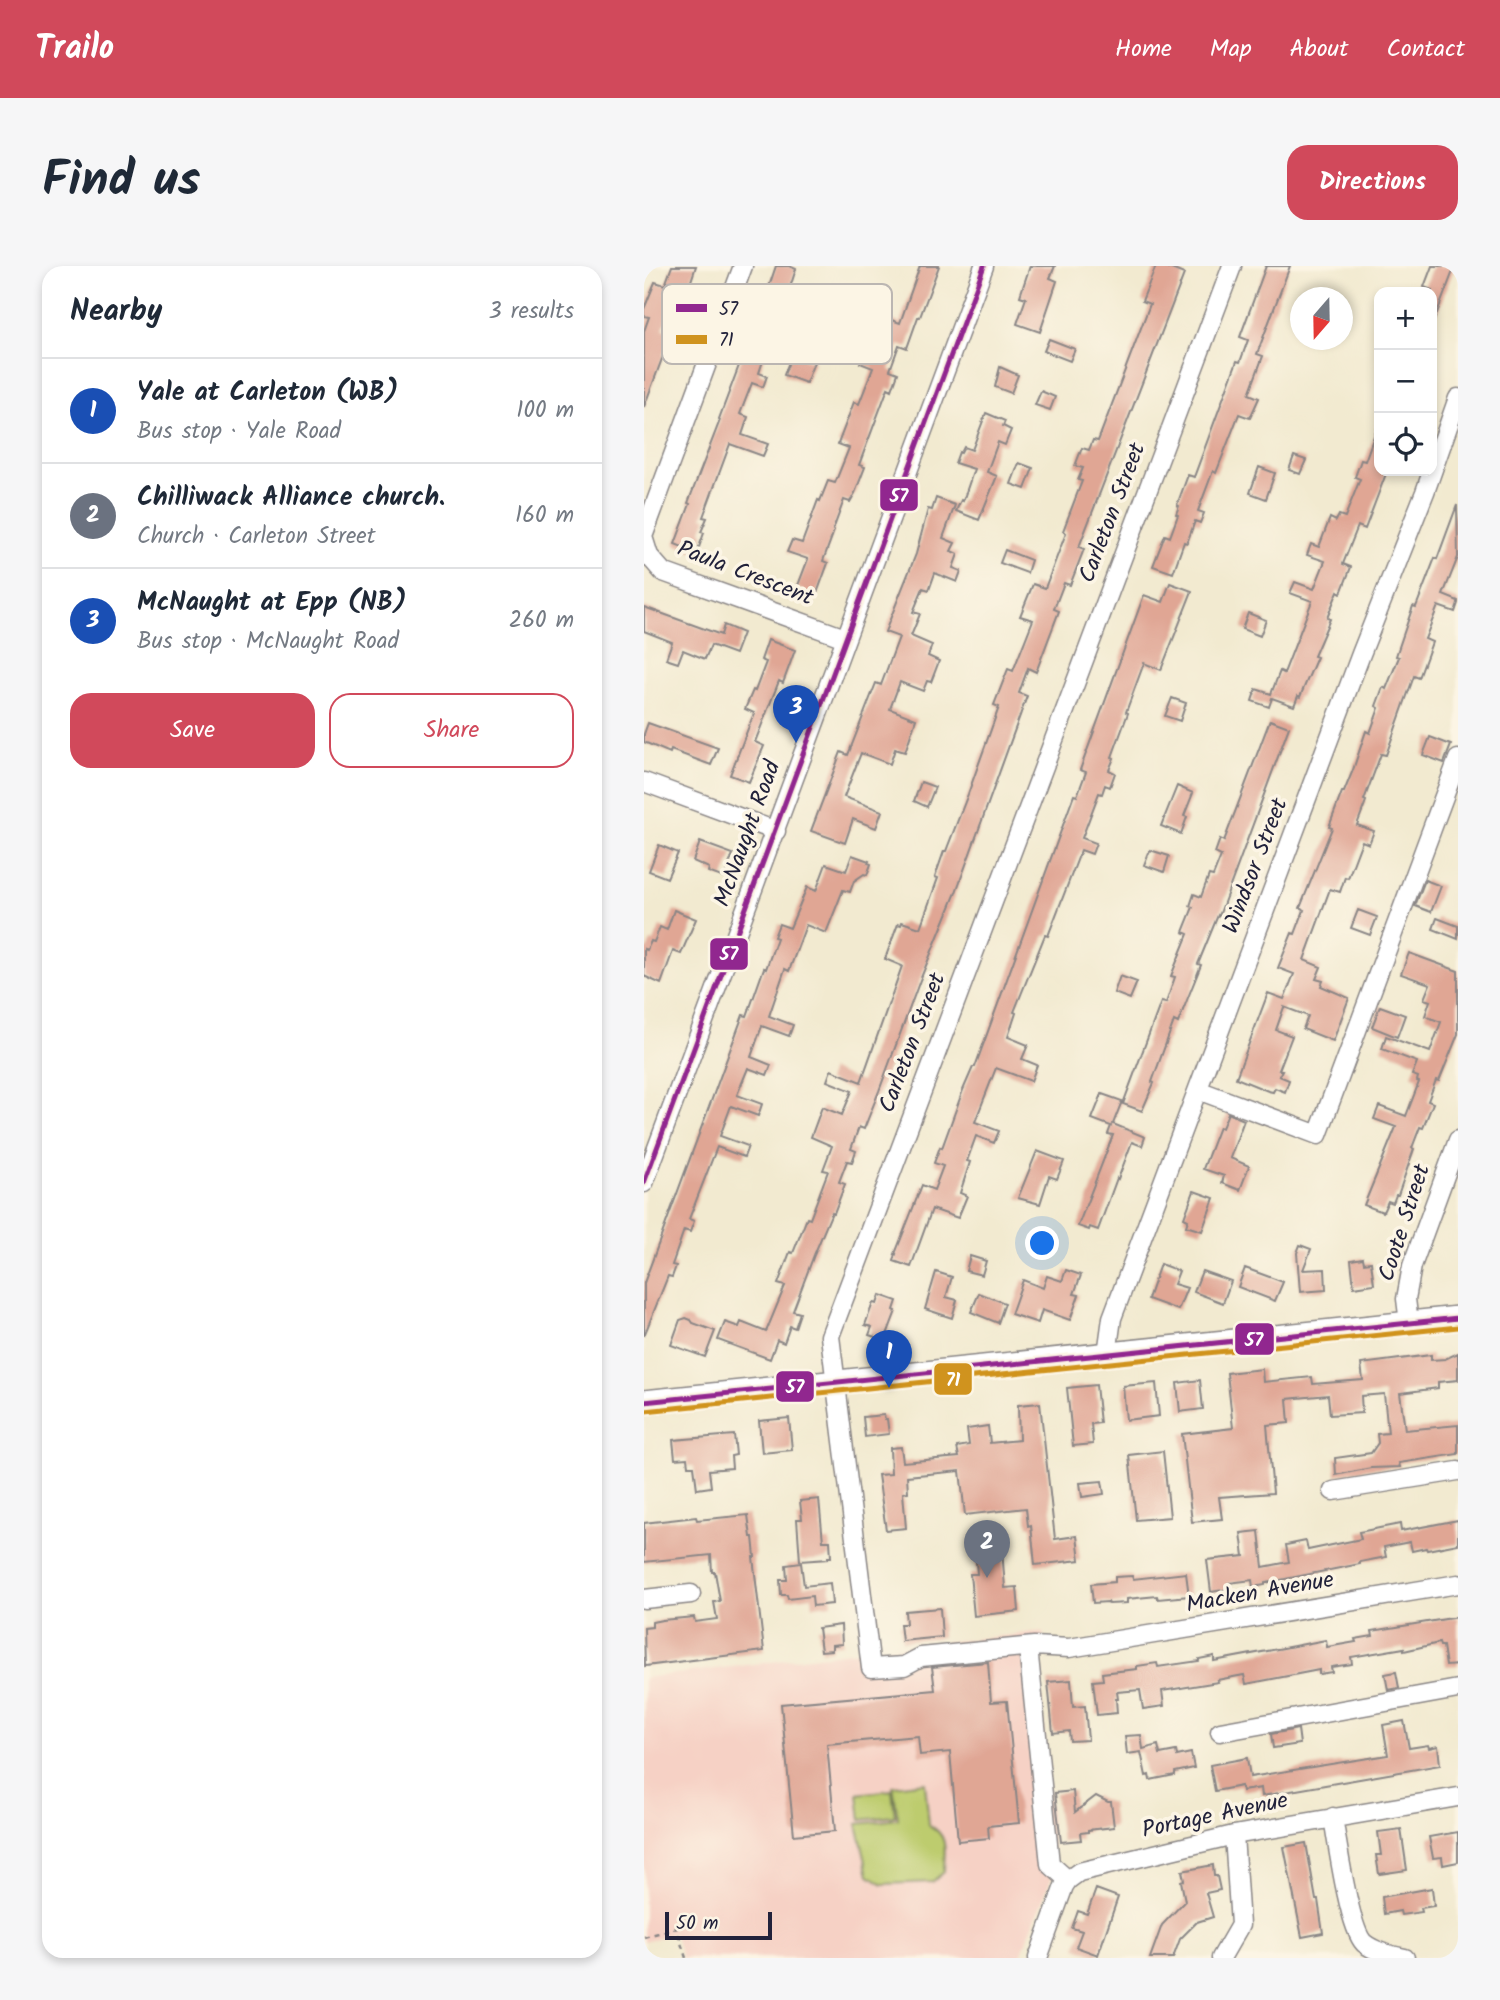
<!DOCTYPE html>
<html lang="en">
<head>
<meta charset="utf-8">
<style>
	body { margin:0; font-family:Kalam,sans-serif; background:#f6f6f7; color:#1f2937 }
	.controls { position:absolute; right:21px; top:21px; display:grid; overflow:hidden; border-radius:14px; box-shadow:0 4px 10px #0003 }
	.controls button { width:63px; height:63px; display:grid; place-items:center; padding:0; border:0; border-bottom:2px solid #e0e1e3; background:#fff; color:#1f2937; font:35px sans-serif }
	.compass { position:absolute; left:646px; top:21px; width:63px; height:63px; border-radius:50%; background:#fff; box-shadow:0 4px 10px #0003; rotate:200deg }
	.scale { position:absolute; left:21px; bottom:18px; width:107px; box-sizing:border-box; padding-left:7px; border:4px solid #22223b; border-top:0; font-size:19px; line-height:24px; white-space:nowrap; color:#22223b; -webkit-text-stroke:5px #fcf5e5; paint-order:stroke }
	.you { position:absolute; left:399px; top:978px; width:24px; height:24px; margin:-18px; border:5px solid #fff; border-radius:50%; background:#1a73e8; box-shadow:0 0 0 10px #1a73e833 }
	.badge { display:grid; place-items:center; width:46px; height:46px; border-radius:50%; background:#d1495b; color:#fff; font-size:23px; font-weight:700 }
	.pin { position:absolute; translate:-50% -58px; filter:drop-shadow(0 2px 4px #0008) }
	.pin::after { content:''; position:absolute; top:37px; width:24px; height:21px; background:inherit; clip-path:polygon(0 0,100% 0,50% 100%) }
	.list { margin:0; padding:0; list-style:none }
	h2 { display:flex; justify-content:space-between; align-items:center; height:91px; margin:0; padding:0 28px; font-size:30px }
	h2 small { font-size:23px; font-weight:400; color:#747a83 }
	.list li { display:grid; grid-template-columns:46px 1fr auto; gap:21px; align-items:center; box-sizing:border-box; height:105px; padding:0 28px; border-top:2px solid #e0e1e3 }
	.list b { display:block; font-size:26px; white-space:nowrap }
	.list p { margin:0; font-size:23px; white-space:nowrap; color:#747a83 }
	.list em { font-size:23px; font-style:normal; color:#747a83 }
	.actions { display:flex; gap:14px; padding:21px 28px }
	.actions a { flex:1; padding:16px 0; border:2px solid #d1495b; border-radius:21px; text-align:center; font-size:24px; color:#d1495b }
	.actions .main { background:#d1495b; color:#fff }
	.icon { flex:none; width:38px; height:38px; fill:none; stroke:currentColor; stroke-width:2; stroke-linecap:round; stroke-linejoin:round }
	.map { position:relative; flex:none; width:814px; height:1692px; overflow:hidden; border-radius:21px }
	header { display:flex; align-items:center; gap:42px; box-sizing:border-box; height:98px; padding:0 35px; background:#d1495b; color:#fff }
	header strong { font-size:33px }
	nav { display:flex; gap:38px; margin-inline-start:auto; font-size:24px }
	.intro { display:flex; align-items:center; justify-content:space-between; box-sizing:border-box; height:168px; padding:0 42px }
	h1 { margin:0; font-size:49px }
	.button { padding:18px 32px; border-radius:21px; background:#d1495b; color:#fff; font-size:24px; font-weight:700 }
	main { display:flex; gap:42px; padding:0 42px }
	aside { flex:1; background:#fff; border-radius:21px; box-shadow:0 4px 10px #0003 }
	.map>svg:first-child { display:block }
	.built { fill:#f6d1c5 }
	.green { fill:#bdcc6e; stroke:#707754; stroke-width:2 }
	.building { fill:#e0a694 }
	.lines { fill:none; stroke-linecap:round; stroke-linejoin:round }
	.minor-casing { stroke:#8a8686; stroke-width:21 }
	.major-casing { stroke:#8a8686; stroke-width:26 }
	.path { stroke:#8a8686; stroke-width:2.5; stroke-dasharray:5 5; stroke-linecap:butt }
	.minor { stroke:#fff; stroke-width:18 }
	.major { stroke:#fff; stroke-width:23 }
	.bus-1-casing { stroke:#fcf5e5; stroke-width:10 }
	.bus-2-casing { stroke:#fcf5e5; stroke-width:10 }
	.bus-1 { stroke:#91278f; stroke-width:5 }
	.bus-2 { stroke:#d0931e; stroke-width:5 }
	.labels { text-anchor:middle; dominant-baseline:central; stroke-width:7; stroke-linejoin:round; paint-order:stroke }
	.street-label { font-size:23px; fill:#22223b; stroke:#fcf5e5 }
	.key { fill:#fcf5e5; stroke:#bbb6b2; stroke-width:2 }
	.key-label { font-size:19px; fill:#22223b }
	.line-badge { stroke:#fcf5e5; stroke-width:2.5 }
	.badge-label { font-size:19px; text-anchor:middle; font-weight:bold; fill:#fff }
</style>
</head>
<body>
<header>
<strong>Trailo</strong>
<nav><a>Home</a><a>Map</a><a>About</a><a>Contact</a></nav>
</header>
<div class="intro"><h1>Find us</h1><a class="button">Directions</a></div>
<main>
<aside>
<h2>Nearby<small>3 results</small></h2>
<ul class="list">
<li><span class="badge" style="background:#1a4fb4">1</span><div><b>Yale at Carleton (WB)</b><p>Bus stop · Yale Road</p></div><em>100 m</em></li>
<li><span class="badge" style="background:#6b7280">2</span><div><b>Chilliwack Alliance church.</b><p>Church · Carleton Street</p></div><em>160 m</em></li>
<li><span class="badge" style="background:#1a4fb4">3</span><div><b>McNaught at Epp (NB)</b><p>Bus stop · McNaught Road</p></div><em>260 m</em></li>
</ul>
<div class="actions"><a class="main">Save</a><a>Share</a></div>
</aside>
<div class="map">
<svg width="814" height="1692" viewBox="0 0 814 1692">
	<rect width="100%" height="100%" fill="#fcf5e5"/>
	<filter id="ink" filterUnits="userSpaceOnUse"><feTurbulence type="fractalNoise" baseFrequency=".0143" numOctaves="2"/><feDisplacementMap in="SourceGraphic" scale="14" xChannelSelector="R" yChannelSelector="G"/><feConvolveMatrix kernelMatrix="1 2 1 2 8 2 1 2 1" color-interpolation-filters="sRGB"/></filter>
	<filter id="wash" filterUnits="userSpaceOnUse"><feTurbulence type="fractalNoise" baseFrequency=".00686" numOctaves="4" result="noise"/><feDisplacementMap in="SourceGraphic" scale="28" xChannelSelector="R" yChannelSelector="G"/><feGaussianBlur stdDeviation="1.57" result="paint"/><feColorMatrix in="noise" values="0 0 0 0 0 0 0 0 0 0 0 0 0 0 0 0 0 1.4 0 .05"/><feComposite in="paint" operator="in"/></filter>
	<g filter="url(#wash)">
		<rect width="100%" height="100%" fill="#f2ead0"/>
		<path class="built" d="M389 1366 400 1367 394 1385 410 1605 376 1692H38L30 1667 0 1676V1412L229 1383 370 1369Z"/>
		<path class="green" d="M281 1516 285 1559C306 1570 300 1586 300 1606L288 1616 239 1618 225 1609 213 1558 254 1553 249 1520Z
			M248 1524 251 1550 217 1554 214 1528Z"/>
		<g id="blocks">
			<path class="building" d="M28 0H52L40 36 30 33 19 63 28 66 0 141V65L5 51 0 50V43L11 16 21 19Z
				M132 0H145L152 3 137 49 143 51 134 77 126 74 115 107 123 110 119 121 108 117 96 148 104 151 98 169 124 178 119 190 86 178 59 251 63 252 57 266 60 267 53 287 31 278 46 238 44 237 76 154 75 153 102 81 104 82Z
				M276 0H295L276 51H274L263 82 255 79 246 104 254 107 248 124 244 122 215 199 221 201 211 227 206 236 200 234 189 264 190 265 179 295 184 297 172 330 153 322 164 293 143 286 148 274 158 277 174 234 176 235 184 215 191 217 205 182 194 178 210 136 215 138 229 102 216 97 233 49 256 57Z
				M386 0H411L406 12 413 15 396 66 373 58 382 32 376 30Z
				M512 0H520L540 8 435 281 440 283 426 319 420 317 410 343 415 345 392 406 384 402 375 427 383 430 311 629 276 714 235 825 220 863 215 861 207 883 212 885 208 896 203 895 195 916 201 918 190 947 188 946 170 989 149 1045 156 1047 151 1062 146 1060 140 1077 133 1074 126 1093 74 1074 81 1056 95 1061 97 1056 122 1066 141 1020 134 1018 146 986 149 987 163 952 166 953 184 905 179 904 188 880 167 871 178 841 198 849 208 825 183 815 187 804 217 816 258 700 241 693 254 658 257 659 258 656 276 662 294 612 291 611 300 585H302L324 528 355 441 350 439 364 403 369 405 389 354 376 350 389 318 401 322 422 267 419 265 438 215 434 214 439 202 431 200 438 182 445 184 449 174 454 175 506 38 498 35Z
				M622 0H646L613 88 619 90 605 128 615 132 606 152 595 148 572 207 569 205 554 245 560 247 556 257 551 255 543 277 540 276 529 307 509 300 521 269 526 271 534 249 532 248 535 240 533 239 544 209 550 211 593 95 596 96 604 74 596 71Z
				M788 0H811L788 60V24L780 21Z
				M405 73 431 83 426 95 400 85Z
				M148 88 170 96 162 117 140 109Z
				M356 101 374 109 367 127 351 121Z
				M397 125 411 131 406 144 391 139Z
				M342 147 361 155 359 160 367 164 361 179 354 176 343 206 353 210 335 254 312 245 317 234 319 235 330 203 311 197 315 186 317 187 320 181 328 184Z
				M734 159 735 205H743L721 263 714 260 699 298 707 301 697 327 694 325 683 352 686 353 670 390 673 391 656 431 654 430 650 440 628 432 625 441 608 435 612 423 627 428 636 405 640 407 668 335 646 327 651 316 670 323 681 295 663 289 667 278 675 281 686 252 692 255 695 249 701 251 716 213 711 211 717 194 721 195Z
				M650 190 662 194 656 208 645 204Z
				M375 197 389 202 381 223 367 218Z
				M615 201 631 207 622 233 606 227Z
				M292 232 311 239 299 272 311 277 307 285 314 288 309 302 317 305 313 316 291 307 285 324 279 322 269 346 276 348 267 370 288 379 284 390 295 395 287 416 283 415 279 425 256 416 246 443 272 453 261 486 251 483 246 498 217 487 200 531 238 545 232 562 209 553 201 577 167 565 197 486 204 489 232 417 237 419 255 371 241 366 272 288 284 243 288 244Z
				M813 239 814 291 799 329 814 335V337L811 346 794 340 781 373 788 376 775 412 770 410 742 489 737 488 720 534 722 535 713 559 730 565 725 578 718 575 704 612 701 611 696 626 686 623 660 694 677 701 672 713 679 715 677 720 705 732 689 775 659 763 664 750 640 741 632 764 648 770 635 804H638L635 810 645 814 641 826 631 822 629 826 624 825 592 812 624 727 640 733 650 708 634 702 648 667 651 668 660 644 656 642 688 562 685 561 698 526H700L709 504 722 465 726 467 735 442 732 440 739 421 742 423 755 391 752 390 769 340 772 341 791 292 793 293Z
				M361 284 387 294 383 307 356 297Z
				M526 317 548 325 517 404 500 397 482 446 484 447 468 491 470 492 465 504 471 507 466 521 461 519 458 528 455 527 438 572 452 577 448 588 437 584 404 670 401 669 370 746 372 747 364 771 384 779 378 793 393 799 387 815 352 802 331 856 355 865 350 877 332 870 323 895 326 896 316 927 323 930 314 952 288 943 267 1001 250 995 252 988H251L278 919 290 924 299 900 290 897 296 881 298 882 319 824 329 801H331L430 529 433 530 442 506 436 504 500 329 519 336Z
				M0 341 77 369 80 359 99 367 91 388 67 379 61 393 39 384 34 397 22 393 28 376 0 365Z
				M604 347 622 354 616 370 598 363Z
				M124 374 151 384 139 417 135 415 111 476 120 480 105 516 86 509 110 447 101 443 109 424 111 425 122 396 117 394Z
				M528 432 542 437 536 455 521 450Z
				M626 454 645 461 575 650 574 649 554 698 557 699 545 729 534 757 530 755 508 816 510 817 498 845 479 838 517 736 522 737 531 711 527 710 544 668 539 666 549 641 546 640 550 628 557 631 565 609 569 610 577 590 571 587 576 573 580 575Z
				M4 457 74 482 67 499 27 484 26 487 0 476V468Z
				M786 471 807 479 800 497 779 489Z
				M277 516 291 521 283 541 270 535Z
				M533 520 549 527 540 550 543 551 537 568 517 560Z
				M56 576 89 588 80 612 64 606 65 602 49 595Z
				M15 579 34 587 23 612 5 605Z
				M506 584 525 590 520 606 500 599Z
				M208 589 225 595 224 597 227 598 223 609 220 608 210 615 206 626 199 624 182 667 162 659 145 705 141 703 125 750 149 759 145 770 118 760 107 791 127 799 123 809 104 802 93 829 118 838 114 850 87 840 76 870 104 880 100 891 73 881 45 953 50 955 46 966 40 964 28 999 32 1000 28 1011 24 1010 0 1070V1017L99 749 103 750 120 702 122 703 133 672 130 671 135 658 146 662 163 621 172 625 182 598 202 605Z
				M781 614 797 620 787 646 771 640Z
				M30 644 52 653 37 688 29 685 17 718 0 710V683L3 684 7 675 10 676 16 661 23 664Z
				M714 644 733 651 726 669 707 662Z
				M793 652 814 660V673L789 663Z
				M765 687 814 705V768L795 815 792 814 784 835 789 837 779 862 776 861 768 882 770 883 754 929H752L749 937 744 935 739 946 720 939 752 861 730 853 735 840 762 850 775 816 773 815 774 811 768 809 773 796 738 783 742 770 786 786 797 756 781 750 786 735 780 733 786 718 757 708Z
				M476 710 493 716 486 733 470 727Z
				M736 740 761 749 753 771 728 761Z
				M458 828 478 835 469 858 501 871 498 880 488 876 474 913 473 912 454 964 446 961 445 964 434 960 469 869 464 868 467 860 448 853Z
				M584 847 600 854 586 892 605 900 596 924 578 917 580 910 559 903 575 861 578 862Z
				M393 885 420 895 413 913 405 910 396 938 374 932Z
				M550 925 570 932 558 965 542 960 544 954 540 952Z
				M656 979 667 983 659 1004 681 1003 682 1024 656 1026 653 987Z
				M326 990 342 995 338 1009 322 1005Z
				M719 992 720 997 727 996 730 1018 710 1021 707 994Z
				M516 998 535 1005 530 1018 543 1022 534 1044 504 1033Z
				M601 1002 639 1016 631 1035 594 1021Z
				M422 1004 437 1009 430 1028 435 1029 426 1054 398 1044 394 1057 367 1048 379 1014 399 1022 403 1010 418 1015Z
				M558 1005 587 1015 579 1037 550 1026Z
				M292 1006 308 1011 302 1031 313 1034 308 1052 281 1043Z
				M335 1027 361 1037 354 1057 327 1046Z
				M236 1029 253 1035 250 1044 252 1045 241 1074 225 1069 228 1061 221 1059 229 1037 233 1038Z
				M42 1052 47 1054 49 1057 71 1065 61 1091 27 1079 36 1054Z
				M814 1087V1114L794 1116V1122L756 1127 761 1164 814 1159V1188L755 1197 756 1201 727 1202 692 1209 691 1192 727 1187 734 1177 733 1168 744 1167 740 1128 717 1130 718 1147 686 1149 684 1129 643 1133 645 1157 623 1159 629 1227 575 1231 578 1253 548 1256 538 1168 589 1162 583 1107 618 1103 619 1116 668 1111 669 1118 719 1114 717 1098 787 1089V1094L801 1093Z
				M556 1114 559 1143 536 1146 533 1117Z
				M512 1117 515 1150 482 1154 479 1120Z
				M452 1119 456 1157 447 1158 449 1178 429 1180 423 1122Z
				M396 1137 411 1273 433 1270 436 1294 391 1299 387 1259 384 1260 382 1242 321 1249 316 1205 263 1210 264 1226 259 1227 262 1262 242 1264 234 1209 247 1208 246 1182 257 1181 259 1196 315 1191 313 1181 325 1179 323 1163 344 1160 346 1177 375 1174 374 1139Z
				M240 1149 241 1153H243L245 1168 221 1171 219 1151Z
				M145 1152 148 1184 118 1187 115 1155Z
				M90 1169 92 1189 87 1190 88 1202 65 1204 67 1221 53 1223 50 1200H44L43 1192 31 1193 29 1174Z
				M519 1185 526 1251 492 1254 485 1189Z
				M458 1215 460 1228 438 1231 436 1217Z
				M175 1233 179 1275H186L187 1291H184V1293L156 1295 153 1253H158L156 1235Z
				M104 1249 107 1271H109L111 1291H109L120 1385 1 1400 0 1362 8 1361V1356L18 1354 50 1351 51 1356 73 1353 70 1336 76 1335 71 1306H68L67 1289 0 1296V1257L52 1251 53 1254Z
				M814 1254V1278L783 1284 782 1282 768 1285 766 1276 740 1281 742 1291 716 1296V1298L621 1317V1319L609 1321 608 1314 584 1317 585 1323 567 1326 563 1294 600 1290 597 1267 615 1265 619 1301 645 1296 642 1279 662 1275 664 1284 717 1273 715 1266 756 1258 757 1265Z
				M357 1270 361 1322 373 1321 375 1345 330 1350 326 1308H333L330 1272Z
				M157 1297 160 1320 186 1317 188 1338 169 1340 168 1330 144 1333 143 1329H137L136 1314H143L142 1299Z
				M542 1307 545 1330 514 1333 513 1330 483 1333V1337L465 1338 464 1336 449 1337 447 1318 471 1316V1311L488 1310 489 1313Z
				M296 1342 298 1371 258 1375 256 1358H262L261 1345Z
				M814 1351V1399L802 1400 799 1380H796L795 1377 760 1385V1382L707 1391 708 1398 687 1401 688 1406 675 1408V1404L602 1418 600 1409 573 1414 574 1416 518 1425 520 1440 499 1443 496 1424 473 1426 474 1433H472L473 1447 453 1449 449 1415 459 1414 458 1407 493 1403V1400L513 1397 514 1401 555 1395V1393L570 1390V1395L682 1374 683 1381 712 1376 711 1373 729 1370 728 1365Z
				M197 1359 198 1378 188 1379V1384L177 1385 174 1362Z
				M344 1396 347 1436 363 1435 375 1557 344 1560 345 1572 314 1575 306 1486 276 1489 274 1470 183 1478 191 1565 150 1569 137 1438 291 1424 288 1401Z
				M752 1406 755 1422 744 1424 741 1408Z
				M427 1414 429 1441 441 1440 444 1474 426 1475 425 1465 409 1467 404 1416Z
				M760 1455 765 1482 784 1479 785 1482 794 1480 796 1499 618 1530 617 1522 598 1525 597 1520 571 1525 566 1499 603 1492 606 1511 744 1489 739 1459Z
				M654 1463 656 1478 629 1482 627 1468Z
				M497 1469 499 1483 514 1479 516 1488 532 1485 533 1490 547 1487 550 1502 531 1506V1509L506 1514 505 1509 502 1510 497 1486 483 1488 481 1470Z
				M429 1525 431 1546 452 1530 464 1536H467L470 1561 444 1564V1566L436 1567 437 1574 417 1576 411 1527Z
				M757 1563 763 1604 735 1608 732 1589H737L734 1566Z
				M814 1566V1596L799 1599 798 1591 789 1592 785 1571Z
				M662 1577 672 1634H674L679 1667 658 1671 640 1581Z
				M569 1599 570 1610H573L576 1624 562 1627 569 1651 553 1656 536 1673 529 1692H506L518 1659 541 1635 537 1615 540 1614 538 1605Z
				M788 1622 790 1640 777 1642 778 1646 757 1649 756 1645 740 1648 738 1631Z
				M452 1623 474 1631 454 1689 432 1681 438 1665 428 1662 434 1645 443 1648Z"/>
		</g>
	</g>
	<g filter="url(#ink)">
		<use href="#blocks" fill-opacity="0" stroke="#8a8686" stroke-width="2"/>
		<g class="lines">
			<g class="minor-casing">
				<path id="minor" d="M588 0 186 1070 227 1402 260 1400 277 1391 390 1380 425 1382 814 1318
					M0 268 99 0
					M0 274 5 290 19 306 201 372
					M0 516 132 565
					M554 824 674 869 814 493
					M0 917C114 612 226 305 340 0
					M765 1057 762 1033 768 1000 814 874
					M463 1088 468 1052 717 388 781 226 814 132
					M689 1225 814 1205
					M0 1333 47 1328
					M384 1381 406 1598 424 1614
					M576 1466 814 1423
					M689 1551C693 1575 705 1662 720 1677 731 1686 747 1689 761 1692
					M394 1692 420 1620 424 1614 435 1606 590 1569 814 1531
					M577 1692 596 1659 590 1569"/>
			</g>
			<g class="major-casing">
				<path id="major" d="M0 1136 814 1052"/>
			</g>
			<path class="path" d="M0 1671 32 1662 42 1692"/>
			<use href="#minor" class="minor"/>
			<use href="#major" class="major"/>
			<g class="bus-1-casing">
				<path id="bus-1" d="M0 917 340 0
					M0 1136 814 1052"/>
			</g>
			<g class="bus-2-casing">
				<path id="bus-2" d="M1 1145 814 1061"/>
			</g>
			<use href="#bus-1" class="bus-1"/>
			<use href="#bus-2" class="bus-2"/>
		</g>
	</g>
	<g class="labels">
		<g class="street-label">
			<text transform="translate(469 247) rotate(-69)">Carleton Street</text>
			<text transform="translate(101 308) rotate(21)">Paula Crescent</text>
			<text transform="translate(104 568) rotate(-70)">McNaught Road</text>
			<text transform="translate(612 600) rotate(-69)">Windsor Street</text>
			<text transform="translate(269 777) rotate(-69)">Carleton Street</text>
			<text transform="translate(761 957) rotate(-72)">Coote Street</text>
			<text transform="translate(616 1327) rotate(-10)">Macken Avenue</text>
			<text transform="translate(571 1550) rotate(-12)">Portage Avenue</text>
		</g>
	</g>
	<rect x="18" y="18" width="230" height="80" rx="10" class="key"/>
	<rect x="32" y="38" width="31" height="8" fill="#91278f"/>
	<rect x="32" y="69" width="31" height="9" fill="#d0931e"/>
	<g class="key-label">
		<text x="75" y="49">57</text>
		<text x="75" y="80">71</text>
	</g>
	<g class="line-badge">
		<rect x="235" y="212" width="40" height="34" rx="7" fill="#91278f"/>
		<rect x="65" y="671" width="40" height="34" rx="7" fill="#91278f"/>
		<rect x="590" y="1056" width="41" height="34" rx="7" fill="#91278f"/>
		<rect x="289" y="1096" width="40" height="34" rx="7" fill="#d0931e"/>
		<rect x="131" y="1104" width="40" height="33" rx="7" fill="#91278f"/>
	</g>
	<g class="badge-label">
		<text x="255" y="236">57</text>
		<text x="85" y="694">57</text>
		<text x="610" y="1080">57</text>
		<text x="309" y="1120">71</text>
		<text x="151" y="1127">57</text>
	</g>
</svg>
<div class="controls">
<button>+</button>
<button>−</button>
<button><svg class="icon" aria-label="locate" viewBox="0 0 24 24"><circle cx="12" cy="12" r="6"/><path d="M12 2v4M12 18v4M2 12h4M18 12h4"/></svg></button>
</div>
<svg class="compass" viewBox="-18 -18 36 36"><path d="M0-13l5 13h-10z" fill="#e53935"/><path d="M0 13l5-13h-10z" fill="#747a83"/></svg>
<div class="scale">50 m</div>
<div class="you"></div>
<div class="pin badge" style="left:245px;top:1122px;background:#1a4fb4">1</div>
<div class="pin badge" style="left:343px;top:1312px;background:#6b7280">2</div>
<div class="pin badge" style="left:152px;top:477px;background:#1a4fb4">3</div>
</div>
</main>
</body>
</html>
